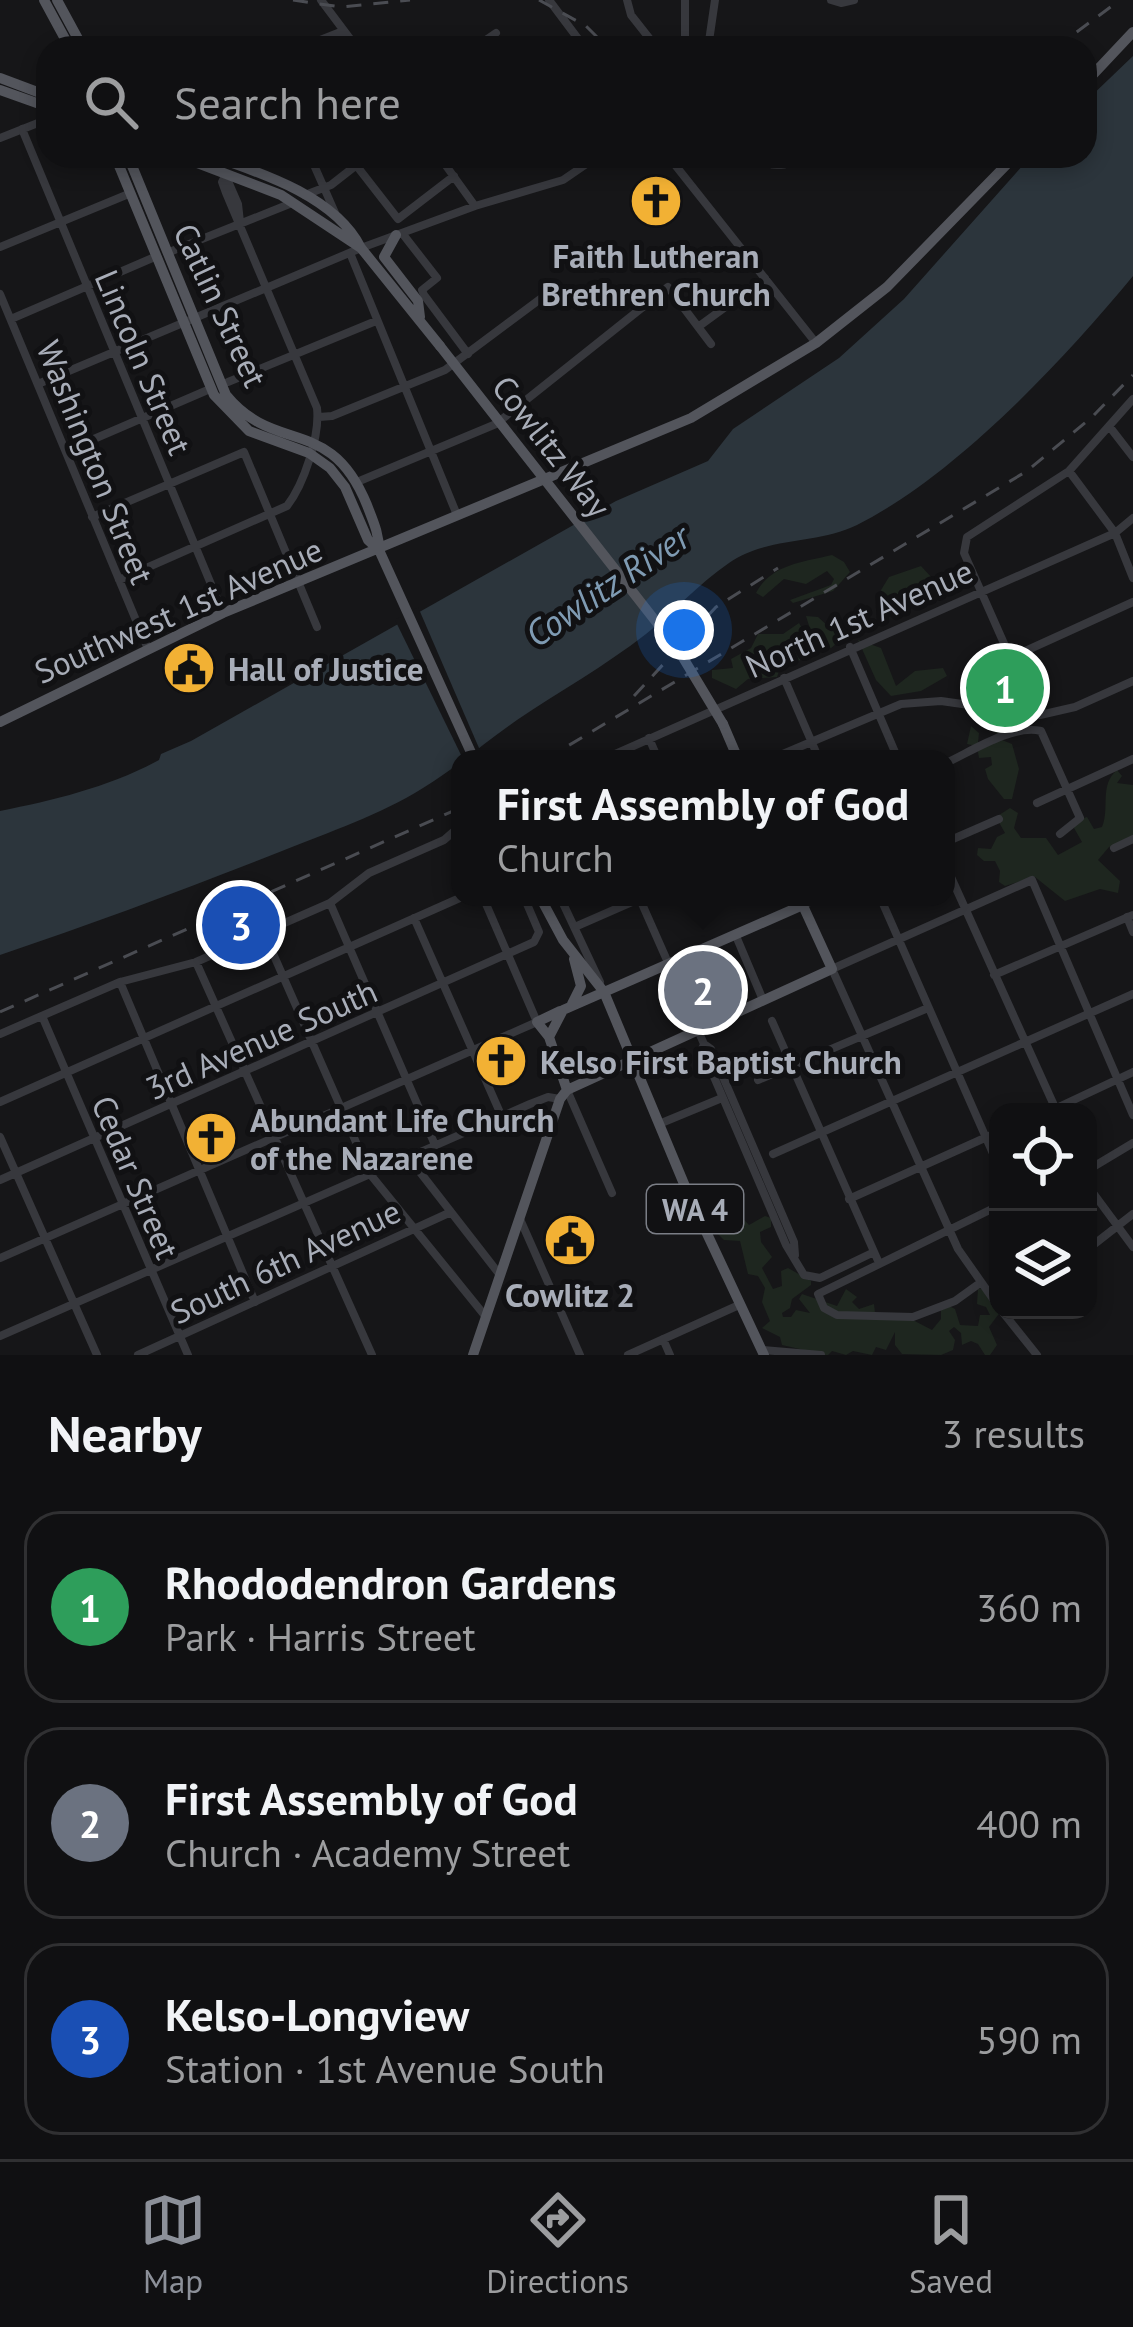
<!DOCTYPE html>
<html lang="en">
<head>
<meta charset="utf-8">
<style>
	body { margin:0; font-family:"PT Sans",sans-serif; background:#19191b; color:#f1f3f6 }
	.controls { position:absolute; right:36px; bottom:36px; display:grid; overflow:hidden; border-radius:24px; box-shadow:0 6px 18px #0003 }
	.controls button { width:108px; height:108px; display:grid; place-items:center; padding:0; border:0; border-bottom:3px solid #303032; background:#101012; color:#f1f3f6; font:60px sans-serif }
	.you { position:absolute; left:684px; top:630px; width:42px; height:42px; margin:-30px; border:9px solid #fff; border-radius:50%; background:#1a73e8; box-shadow:0 0 0 18px #1a73e833 }
	.badge { display:grid; place-items:center; width:78px; height:78px; border-radius:50%; background:#8c9099; color:#fff; font-size:39px; font-weight:700 }
	.pin { position:absolute; translate:-50% -50%; border:6px solid #fff; box-shadow:0 3px 12px #0006 }
	.popup { position:absolute; left:451px; top:750px; width:504px; height:156px; box-sizing:border-box; display:grid; place-content:center; border-radius:24px; background:#101012; filter:drop-shadow(0 3px 9px #0005); font-size:39px; white-space:nowrap; color:#9c9d9f }
	.popup b { font-size:45px; color:#f1f3f6 }
	.popup::after { content:''; position:absolute; left:50%; top:100%; margin-left:-24px; border:24px solid transparent; border-top-color:#101012 }
	.list { margin:0; padding:0; list-style:none }
	h2 { display:flex; justify-content:space-between; align-items:center; height:156px; margin:0; padding:0 48px; font-size:51px }
	h2 small { font-size:39px; font-weight:400; color:#9c9d9f }
	.list li { display:grid; grid-template-columns:78px 1fr auto; gap:36px; align-items:center; box-sizing:border-box; height:192px; margin:0 24px 24px; padding:0 24px; border:3px solid #303032; border-radius:36px }
	.list b { display:block; font-size:45px; white-space:nowrap }
	.list p { margin:0; font-size:39px; white-space:nowrap; color:#9c9d9f }
	.list em { font-size:39px; font-style:normal; color:#9c9d9f }
	.icon { flex:none; width:66px; height:66px; fill:none; stroke:currentColor; stroke-width:2; stroke-linecap:round; stroke-linejoin:round }
	.map { position:relative; flex:none; width:1133px; height:1355px; overflow:hidden }
	.search { position:absolute; background:#101012; box-shadow:0 6px 18px #0003; left:36px; right:36px; top:36px; height:132px; display:flex; align-items:center; gap:30px; box-sizing:border-box; padding:0 42px; border-radius:36px; color:#9c9d9f; font-size:45px }
	.sheet { height:804px; background:#101012 }
	nav { display:flex; justify-content:space-around; align-items:center; box-sizing:border-box; height:168px; border-top:3px solid #303032; background:#101012; font-size:33px; color:#9c9d9f }
	nav a { display:grid; justify-items:center; gap:6px }
	nav .on { color:#8c9099 }
	.map>svg:first-child { display:block }
	.green { fill:#1e261f }
	.water { fill:#2c353c }
	.pier { fill:#161618 }
	.lines { fill:none; stroke-linecap:round; stroke-linejoin:round }
	.minor { stroke:#37383d; stroke-width:8 }
	.major { stroke:#53555c; stroke-width:10 }
	.rail { stroke:#4a4c52; stroke-width:3; stroke-dasharray:15 12; stroke-linecap:butt }
	.major-bridge { stroke:#53555c; stroke-width:10 }
	.labels { text-anchor:middle; dominant-baseline:central; stroke-width:10; stroke-linejoin:round; paint-order:stroke }
	.shield { fill:#111113; stroke:#7b7e86; stroke-width:3 }
	.shield-label { font-size:30px; font-weight:bold; fill:#a8adb8 }
	.poi-label { font-size:33px; font-weight:bold; fill:#a8adb8; stroke:#111113; text-anchor:start }
	.street-label { font-size:33px; fill:#a8adb8; stroke:#111113 }
	.water-label { font-size:36px; font-style:italic; fill:#7f9bb3; stroke:#111113 }
</style>
</head>
<body>
<div class="map">
<svg width="1133" height="1355" viewBox="0 0 1133 1355">
	<rect width="100%" height="100%" fill="#161618"/>
	<path class="green" d="M832 555 844 562 850 572 833 591 793 603 790 600 831 585 834 579 827 571 806 584 784 579 763 597 756 593C771 564 804 562 832 555Z
		M921 566 933 579 930 592 906 605 887 602 881 590 889 577Z
		M806 616 818 617 842 639 831 648 814 641 799 661 781 665 777 677 748 679 736 689 712 678V670L733 668 731 659 751 648 758 634H783L799 623 806 635 810 629Z
		M858 640 881 648 896 686 915 671 943 668 947 676 921 691 891 696 876 680Z
		M1010 662 1030 706 1010 704 1022 718 1008 723 1000 718 998 723 1004 731 1000 736 990 729 992 717 985 711 994 702 988 695 989 683Z
		M971 726 979 733 978 743 997 738 1012 744 1019 769 1012 799H1004L988 779 985 769 992 765 991 757 979 758 977 746 967 744Z
		M1117 770 1122 776 1117 783 1133 785V839L1109 847 1098 860 1120 881 1118 893 1100 889 1065 901 1035 877 1005 886 999 882 1000 871 995 861H984L977 855 978 848 991 849 997 837 1005 833 996 817 1010 808 1018 813 1014 828 1021 838H1046L1058 855 1082 842 1074 828 1075 821 1087 817 1094 829 1102 827C1110 808 1099 785 1117 770Z
		M720 1209H734L749 1225 765 1216 771 1218V1227L760 1232 761 1242 772 1257 762 1268 773 1289 782 1286 781 1271 788 1268 811 1281V1285L792 1299 790 1308 782 1313 783 1317H791L796 1310 810 1313 799 1299 802 1294 837 1306 846 1289 857 1297 852 1302 859 1309 874 1304 875 1313 909 1318 932 1330 941 1319V1310L949 1306 955 1309 960 1325 978 1326 980 1315H990L986 1307 977 1304 978 1289 983 1288 1001 1311 989 1327 997 1345 990 1355H985L978 1344 971 1341 962 1345 961 1333 954 1327 949 1331 955 1340 953 1350 941 1355 902 1354 895 1345V1332L886 1350 876 1347 872 1355 853 1351 846 1355 832 1351 828 1355H802L813 1352 782 1345 780 1337 762 1328 770 1321 762 1302 765 1288 758 1276 748 1274 740 1241 724 1240 716 1232Z"/>
	<path class="water" d="M1133 56V276C1062 362 956 475 857 525 816 545 768 536 729 563 698 584 675 611 646 634 605 666 560 691 517 720 484 743 457 767 423 788 380 815 329 832 282 851 189 888 95 923 0 955V811C55 800 109 787 159 760L161 754 191 741 616 501 708 461 733 429 839 358 904 299 1031 156H1085V102Z"/>
	<path class="pier" d="M418 607 482 755 475 759H463L395 620Z"/>
	<g class="lines">
		<path class="minor" d="M321 0 357 48
			M549 0 585 48
			M627 0 631 15 657 48
			M831 0 841 3 854 0
			M300 48 343 31
			M474 48 496 33
			M685 48V0
			M708 48 715 0
			M22 129 223 613
			M0 138 48 119
			M310 156 336 215
			M349 156 398 219 454 176
			M439 156 475 206
			M668 156 816 343
			M225 174 238 204 240 222
			M305 195 331 185 354 167
			M402 233 437 278 422 290 424 295 468 354
			M0 247 131 193
			M167 253 292 203
			M350 253 457 515
			M0 294 148 649
			M11 319 157 256
			M698 327 765 278
			M228 382 376 321
			M38 384 361 248 475 206 563 180 598 156
			M319 417 332 416 445 370 555 288
			M1109 426 1133 457
			M66 451 210 389
			M1069 471 1115 533 1133 578
			M357 482 496 424 668 287 711 344
			M92 517 244 452 317 627
			M119 580 287 506C304 484 320 436 317 408L226 193 222 182 226 174
			M850 647 898 759
			M784 678 819 759
			M1021 682 964 553 967 537 1069 471 1133 399
			M978 707 982 685 999 663 1133 602
			M649 738 658 759
			M604 759 1115 533 1133 518
			M771 759 901 704 941 701 1040 715 1075 707 1133 681
			M946 763C972 751 1013 724 1041 731L1080 818 1060 834
			M1037 803 1133 759
			M946 842 999 819
			M1114 848 1133 839
			M946 866 1057 1112
			M560 897 600 982
			M639 897 704 1044 711 1049 794 1242 795 1255
			M880 897 998 1165
			M330 903 435 1145
			M803 905 821 897
			M1127 917 1133 932
			M414 918 502 1117
			M577 926 641 898
			M264 933 370 1174 486 1317
			M736 936 763 1000
			M196 962 372 1355
			M994 975 1133 915
			M120 982 255 1302
			M42 1016 188 1355
			M772 1021 879 1263
			M0 1034 120 982 196 962 330 903 369 873 444 840 460 826
			M704 1044 702 1049 786 1245 804 1275 820 1278 872 1253
			M758 1080 928 1008
			M567 1090 612 1193
			M0 1102 462 897
			M1048 1112 1133 1072
			M659 1124 722 1098
			M0 1137 97 1355
			M773 1154 1133 994
			M409 1158 500 1275
			M1088 1170 1133 1143
			M0 1180 534 942 539 932 524 897
			M1088 1186 1133 1247
			M849 1199 998 1132
			M520 1219 580 1355
			M1088 1249 1133 1214
			M0 1258 537 1022 483 897
			M980 1283 955 1301 913 1317 837 1315 824 1308 818 1294 998 1206
			M998 1306 958 1249 832 969 1032 880 1133 1115
			M1001 1310 1037 1355
			M0 1336 530 1104 548 1097 560 1099
			M663 1339 670 1355
			M763 1350 821 1355
			M138 1355 451 1212
			M628 1355 739 1305"/>
		<path class="major" d="M44 0 70 48
			M57 0 83 48
			M0 78 48 96
			M1085 83 1133 32
			M0 90 48 107
			M115 156 214 395 249 431 309 453 330 468 345 487 368 540 379 550 474 759
			M128 156 226 395C276 456 330 414 367 505 373 521 379 533 379 550
			M179 156 281 195 361 248
			M212 156C262 173 336 197 361 248L440 346
			M396 235 384 257 418 301 420 317
			M0 722 223 613 691 418 816 343 887 287 1015 156
			M723 724 738 759
			M540 897 563 940 604 992 687 1191 764 1355
			M572 1004 581 986 574 959
			M549 1037 537 1022 560 1011
			M567 1090 832 969 799 897
			M567 1090 549 1037 563 1010 803 905
			M473 1355 560 1099 567 1090"/>
		<path class="rail" d="M293 0 341 7 410 0
			M539 0 586 26 608 48
			M1055 48 1120 0
			M718 156C758 171 798 170 838 156
			M634 696 716 607 778 568
			M546 759 1027 471 1092 417 1133 375
			M0 1012 460 808"/>
		<path class="major-bridge" d="M440 346 679 651 723 724"/>
	</g>
	<defs>
		<g id="church-disc" transform="scale(2.7)"><circle r="9.5" fill="#f2b134" stroke="#111113"/><path d="M-1.2-6h2.4v3.5h3.3v2.4h-3.3V6h-2.4V-.1h-3.3v-2.4h3.3Z" fill="#111"/></g>
		<g id="civic-disc" transform="scale(2.7)"><circle r="9.5" fill="#f2b134" stroke="#111113"/><path d="M-.6-6.5H3V-4.5H.6V-3L4-1V1h2V6H-6V1h2V-1L-.6-3ZM-1.2 2.5V6h2.4V2.5Z" fill="#111"/></g>
	</defs>
	<g fill-rule="evenodd">
		<use href="#church-disc" x="656" y="201"/>
		<use href="#civic-disc" x="189" y="668"/>
		<use href="#church-disc" x="501" y="1061"/>
		<use href="#church-disc" x="211" y="1138"/>
		<use href="#civic-disc" x="570" y="1240"/>
	</g>
	<g class="labels">
		<rect class="shield" x="647" y="1185" width="96" height="48" rx="9"/>
		<g class="shield-label">
			<text x="695" y="1209">WA 4</text>
		</g>
		<g class="poi-label">
			<text x="656" y="255" text-anchor="middle">Faith Lutheran<tspan x="656" dy="38">Brethren Church</tspan></text>
			<text x="228" y="668">Hall of Justice</text>
			<text x="540" y="1061">Kelso First Baptist Church</text>
			<text x="250" y="1119">Abundant Life Church<tspan x="250" dy="38">of the Nazarene</tspan></text>
			<text x="570" y="1294" text-anchor="middle">Cowlitz 2</text>
		</g>
		<g class="street-label">
			<text transform="translate(221 305) rotate(65)">Catlin Street</text>
			<text transform="translate(144 362) rotate(67)">Lincoln Street</text>
			<text transform="translate(552 446) rotate(52)">Cowlitz Way</text>
			<text transform="translate(96 462) rotate(68)">Washington Street</text>
			<text transform="translate(178 610) rotate(-24)">Southwest 1st Avenue</text>
			<text transform="translate(859 618) rotate(-24)">North 1st Avenue</text>
			<text transform="translate(261 1039) rotate(-24)">3rd Avenue South</text>
			<text transform="translate(136 1177) rotate(67)">Cedar Street</text>
			<text transform="translate(285 1261) rotate(-25)">South 6th Avenue</text>
		</g>
		<g class="water-label">
			<text transform="translate(607 585) rotate(-34)">Cowlitz River</text>
		</g>
	</g>
</svg>
<div class="controls">
<button><svg class="icon" aria-label="locate" viewBox="0 0 24 24"><circle cx="12" cy="12" r="6"/><path d="M12 2v4M12 18v4M2 12h4M18 12h4"/></svg></button>
<button><svg class="icon" aria-label="layers" viewBox="0 0 24 24"><path d="M12 4l9 5-9 5-9-5zM3 14l9 5 9-5"/></svg></button>
</div>
<div class="you"></div>
<div class="pin badge" style="left:1005px;top:688px;background:#2e9e5b">1</div>
<div class="pin badge" style="left:703px;top:990px;background:#6b7280">2</div>
<div class="popup"><b>First Assembly of God</b>Church</div>
<div class="pin badge" style="left:241px;top:925px;background:#1a4fb4">3</div>
<div class="search"><svg class="icon" aria-label="search" viewBox="0 0 24 24"><circle cx="10" cy="10" r="6"/><path d="M15 15l6 6"/></svg>Search here</div>
</div>
<section class="sheet">
<h2>Nearby<small>3 results</small></h2>
<ul class="list">
<li><span class="badge" style="background:#2e9e5b">1</span><div><b>Rhododendron Gardens</b><p>Park · Harris Street</p></div><em>360 m</em></li>
<li><span class="badge" style="background:#6b7280">2</span><div><b>First Assembly of God</b><p>Church · Academy Street</p></div><em>400 m</em></li>
<li><span class="badge" style="background:#1a4fb4">3</span><div><b>Kelso-Longview</b><p>Station · 1st Avenue South</p></div><em>590 m</em></li>
</ul>
</section>
<nav>
<a class="on"><svg class="icon" aria-label="map" viewBox="0 0 24 24"><path d="M3 6l6-2 6 2 6-2v14l-6 2-6-2-6 2zM9 4v14M15 6v14"/></svg>Map</a>
<a><svg class="icon" aria-label="directions" viewBox="0 0 24 24"><path d="M12 3l9 9-9 9-9-9zM9 14v-3h6M13 9l2 2-2 2"/></svg>Directions</a>
<a><svg class="icon" aria-label="saved" viewBox="0 0 24 24"><path d="M7 4h10v16l-5-4-5 4z"/></svg>Saved</a>
</nav>
</body>
</html>
